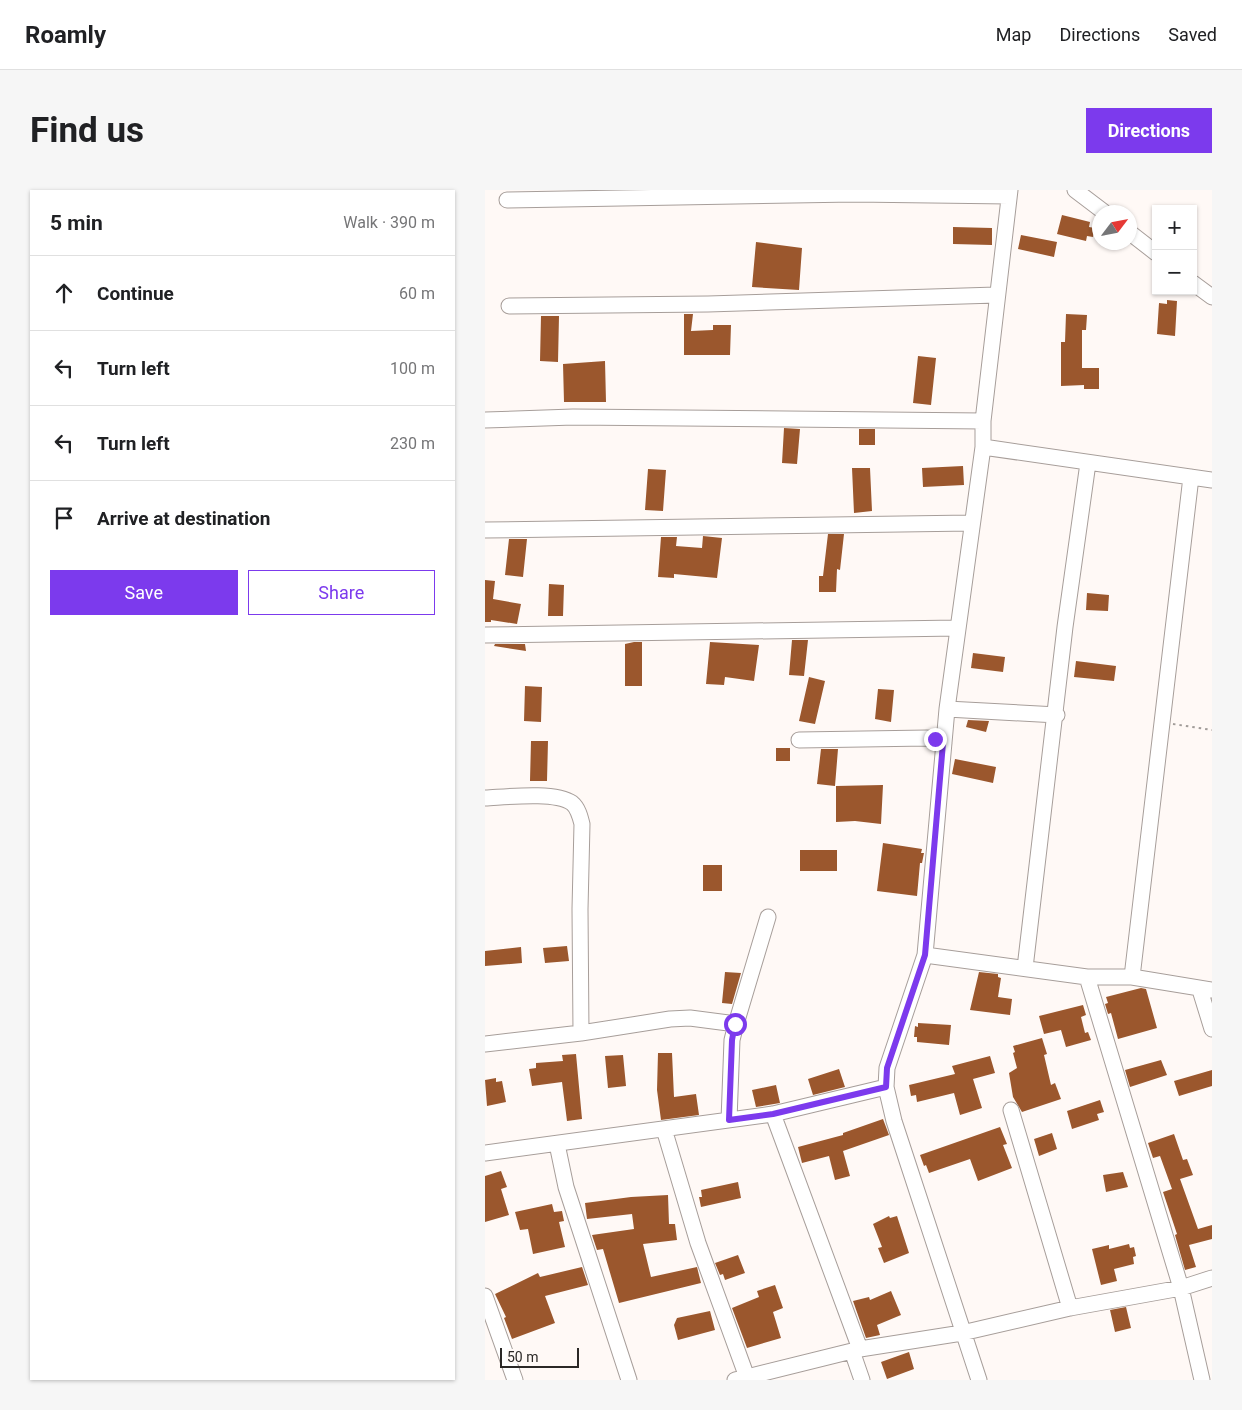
<!DOCTYPE html>
<html lang="en">
<head>
<meta charset="utf-8">
<style>
	body { margin:0; font-family:Roboto,sans-serif; background:#f6f6f6; color:#202124 }
	.controls { position:absolute; right:15px; top:15px; display:grid; overflow:hidden; border-radius:0px; box-shadow:0 1px 4px #0004 }
	.controls button { width:45px; height:45px; display:grid; place-items:center; padding:0; border:0; border-bottom:1px solid #e0e0e0; background:#fff; color:#202124; font:25px sans-serif }
	.compass { position:absolute; left:607px; top:15px; width:45px; height:45px; border-radius:50%; background:#fff; box-shadow:0 1px 4px #0004; rotate:58deg }
	.scale { position:absolute; left:15px; bottom:12px; width:79px; box-sizing:border-box; padding-left:5px; border:2px solid #2b2826; border-top:0; font-size:14px; line-height:18px; white-space:nowrap; color:#2b2826; -webkit-text-stroke:4px #fff9f6; paint-order:stroke }
	.stop { position:absolute; width:15px; height:15px; margin:-11px; border:4px solid #7c3aed; border-radius:50%; background:#fff }
	.stop.end { background:#7c3aed; border-color:#fff; box-shadow:0 1px 5px #0008 }
	.list { margin:0; padding:0; list-style:none }
	h2 { display:flex; justify-content:space-between; align-items:center; height:65px; margin:0; padding:0 20px; font-size:21px }
	h2 small { font-size:16px; font-weight:400; color:#757577 }
	.list li { display:grid; grid-template-columns:32px 1fr auto; gap:15px; align-items:center; box-sizing:border-box; height:75px; padding:0 20px; border-top:1px solid #e0e0e0 }
	.list b { display:block; font-size:19px; white-space:nowrap }
	.list em { font-size:16px; font-style:normal; color:#757577 }
	.actions { display:flex; gap:10px; padding:15px 20px }
	.actions a { flex:1; padding:11px 0; border:1px solid #7c3aed; border-radius:0px; text-align:center; font-size:18px; color:#7c3aed }
	.actions .main { background:#7c3aed; color:#fff }
	.icon { flex:none; width:28px; height:28px; fill:none; stroke:currentColor; stroke-width:2; stroke-linecap:round; stroke-linejoin:round }
	.map { position:relative; flex:none; width:727px; height:1190px; overflow:hidden; border-radius:0px }
	header { display:flex; align-items:center; gap:30px; box-sizing:border-box; height:70px; padding:0 25px; background:#fff; border-bottom:1px solid #e0e0e0 }
	header strong { font-size:24px }
	nav { display:flex; gap:28px; margin-inline-start:auto; font-size:18px }
	.intro { display:flex; align-items:center; justify-content:space-between; box-sizing:border-box; height:120px; padding:0 30px }
	h1 { margin:0; font-size:35px }
	.button { padding:12px 22px; border-radius:0px; background:#7c3aed; color:#fff; font-size:18px; font-weight:700 }
	main { display:flex; gap:30px; padding:0 30px }
	aside { flex:1; background:#fff; border-radius:0px; box-shadow:0 1px 4px #0004 }
	.map>svg:first-child { display:block }
	.building { fill:#9b572d }
	.lines { fill:none; stroke-linecap:round; stroke-linejoin:round }
	.minor-casing { stroke:#a79e9a; stroke-width:17 }
	.path { stroke:#a19c99; stroke-width:2; stroke-dasharray:2.5 4; stroke-linecap:butt }
	.minor { stroke:#fff; stroke-width:15 }
	.route { stroke:#7c3aed; stroke-width:6 }
</style>
</head>
<body>
<header>
<strong>Roamly</strong>
<nav><a>Map</a><a>Directions</a><a>Saved</a></nav>
</header>
<div class="intro"><h1>Find us</h1><a class="button">Directions</a></div>
<main>
<aside>
<h2>5 min<small>Walk · 390 m</small></h2>
<ul class="list">
<li><svg class="icon" aria-label="ahead" viewBox="0 0 24 24"><path d="M12 20V5M6 11l6-6 6 6"/></svg><div><b>Continue</b></div><em>60 m</em></li>
<li><svg class="icon" aria-label="left" viewBox="0 0 24 24"><path d="M17 20v-9H6M10 6l-5 5 5 5"/></svg><div><b>Turn left</b></div><em>100 m</em></li>
<li><svg class="icon" aria-label="left" viewBox="0 0 24 24"><path d="M17 20v-9H6M10 6l-5 5 5 5"/></svg><div><b>Turn left</b></div><em>230 m</em></li>
<li><svg class="icon" aria-label="arrive" viewBox="0 0 24 24"><path d="M6 21V4h12l-3 4 3 4H6"/></svg><div><b>Arrive at destination</b></div></li>
</ul>
<div class="actions"><a class="main">Save</a><a>Share</a></div>
</aside>
<div class="map">
<svg width="727" height="1190" viewBox="0 0 727 1190">
	<rect width="100%" height="100%" fill="#fff9f6"/>
	<path class="building" d="M577 25 605 32 604 37 610 38 608 47 602 46 601 51 572 44Z
		M468 37 507 38V55L468 54Z
		M536 45 572 52 569 67 533 59Z
		M271 52 317 58 314 100 267 97Z
		M682 110 692 111 690 146 672 144 674 113 682 114Z
		M199 124H208L206 141 228 140V135H246L245 165H199Z
		M581 124 602 125 601 140H597V178H614V199H599V195L576 196V152H580Z
		M56 126H74L73 172 55 171Z
		M433 166 451 168 446 215 428 213Z
		M120 171 121 212H79L78 174Z
		M299 238 315 239 312 274 297 273Z
		M374 239H390V255H374Z
		M478 276 479 295 438 297 437 278Z
		M367 278H385L387 321 369 323Z
		M163 279 181 280 178 321 160 320Z
		M343 344H359L355 380 352 379 351 402H334V386H338Z
		M218 346 237 348 232 388 189 384V388L173 387 176 347H192L191 356 217 358Z
		M24 349H42L38 387 20 385Z
		M0 390 10 391 8 409 36 414 32 434 6 430V432H0Z
		M64 394 79 395 78 426H63Z
		M602 403 624 405 623 421 601 420Z
		M307 450H323L319 486 304 485Z
		M149 452H157V496H140V454Z
		M225 452 274 455 269 491 240 487 239 495 221 494Z
		M10 454H40L41 461 9 456Z
		M488 463 520 467 518 482 486 478Z
		M591 471 631 476 629 491 589 487Z
		M324 487 340 491 330 534 314 531Z
		M40 496 57 497 56 532 39 531Z
		M393 499 409 500 406 532 390 529Z
		M483 530 504 531 501 542 481 537Z
		M46 551H63L62 591H45Z
		M291 558H305V571H291Z
		M336 559H353L350 596 332 594Z
		M470 569 511 577 508 593 467 584Z
		M398 595 396 634 370 631 351 632V596Z
		M398 653 437 659 436 663H439L437 673H435L432 706 392 701Z
		M315 660H352V681H315Z
		M218 675H237V701H218Z
		M82 756 84 771 60 773 58 758Z
		M36 757 37 773 0 776V761Z
		M240 782 256 783 247 814 237 813Z
		M494 782 513 784V787L516 788 513 807 527 809 525 825 485 820Z
		M656 798 661 799 672 838 633 849 626 823 623 824 620 814 623 813 621 807Z
		M598 815 601 825 596 827 600 843 603 842 606 850 581 857 576 840 559 844 554 826Z
		M433 833 466 835 464 855 432 852V847H429L430 836 433 837Z
		M557 848 562 864 559 865 566 895 570 893 576 909 537 922 528 907 524 883 532 878 528 863 530 862 528 856Z
		M173 863H187L189 907 211 904 214 925 176 930 172 900Z
		M91 864 97 929 82 931 77 892 47 896 44 879 51 878V873L78 871 77 865Z
		M138 865 141 896 123 898 120 866Z
		M505 866 510 883 488 889 497 918 475 925 469 903 432 912 431 905 426 906 424 895 470 884 467 876Z
		M676 870 682 885 645 897 640 880Z
		M354 879 360 897 328 905 323 889Z
		M727 880V896L694 906 689 891Z
		M11 888V892L17 891 21 912 2 916 0 890Z
		M291 895 295 913 271 917 267 900Z
		M615 910 619 922 612 924 614 930 587 939 582 921Z
		M398 929 404 945 358 961 365 986 350 990 344 966 317 973 313 957 358 945V943Z
		M515 937 522 954 518 955 527 978 493 991 485 969 444 983 441 975 439 976 435 965Z
		M567 943 572 959 554 966 549 949Z
		M689 944 698 970 702 969 708 985 695 989 713 1039 727 1035V1049L704 1055 711 1077 700 1080 690 1045 692 1044 678 1002 687 999 675 966 668 968 663 953Z
		M16 981 22 997 16 999 24 1025 0 1032V986Z
		M638 982 643 997 621 1002 618 985Z
		M253 992 256 1008 216 1017 214 1007H217L216 1000Z
		M183 1005 184 1034H190L192 1050 158 1054 166 1087 212 1077 216 1093 134 1113 118 1059 112 1060 107 1045 149 1039 147 1024 102 1029 100 1013 146 1007Z
		M67 1014 69 1022 77 1021 79 1031 74 1032 80 1057 48 1064 43 1039 35 1040 30 1022Z
		M404 1026 405 1028 412 1026 424 1063 399 1073 393 1058 397 1057 388 1034Z
		M644 1054 645 1058 649 1057 651 1066 648 1067 649 1074 629 1079 632 1091 616 1095 607 1059 624 1055V1059Z
		M253 1065 260 1083 240 1090 238 1084 235 1085 230 1073Z
		M97 1077 103 1095 60 1106 70 1133 27 1149 19 1128 21 1127 10 1104 53 1083 55 1087Z
		M290 1095 298 1118 288 1122 296 1148 262 1158 247 1118 274 1107 272 1101Z
		M406 1101 416 1125 392 1135 395 1145 381 1148 368 1111 384 1107 385 1110Z
		M641 1117 646 1138 630 1142 625 1120Z
		M225 1121 230 1140 193 1150 189 1135 192 1128Z
		M424 1162 429 1179 402 1189 396 1172Z"/>
	<g class="lines">
		<g class="minor-casing">
			<path id="minor" d="M590 0 619 22
				M22 10 369 4 524 6
				M644 42 671 63
				M708 93 727 107
				M24 116 223 114 511 105
				M0 230 88 227 498 231
				M498 257 727 290
				M0 340 486 333
				M0 445 472 438
				M462 519 572 525
				M314 550 442 548 459 553
				M0 608C21 607 70 601 87 613 93 618 95 626 97 634L95 719 96 843
				M440 765 602 787H647L727 800
				M540 778 580 437 603 273
				M602 787 696 1098 717 1190
				M647 787 706 287
				M715 800 727 839
				M251 834 283 727
				M0 854 96 843 185 829 205 828 251 834 247 850 244 930
				M526 920 585 1118
				M288 924 375 1159
				M179 939 213 1053 263 1190
				M72 954 81 997 144 1190
				M0 963 288 924 401 897
				M0 1106 30 1190
				M367 1161 377 1190
				M250 1190 375 1159 477 1143 585 1118 696 1098 727 1088
				M494 1190 409 931 401 897 402 878 440 765 462 519 498 257V231L525 0"/>
		</g>
		<path class="path" d="M688 534 727 540"/>
		<use href="#minor" class="minor"/>
	</g>
	<g class="lines">
		<path class="route" d="M250 834 247 850 244 930 288 924 401 897 402 878 440 765 458 553 450 549"/>
	</g>
</svg>
<div class="controls">
<button>+</button>
<button>−</button>
</div>
<svg class="compass" viewBox="-18 -18 36 36"><path d="M0-13l5 13h-10z" fill="#e53935"/><path d="M0 13l5-13h-10z" fill="#757577"/></svg>
<div class="scale">50 m</div>
<div class="stop" style="left:250px;top:834px"></div>
<div class="stop end" style="left:450px;top:549px"></div>
</div>
</main>
</body>
</html>
